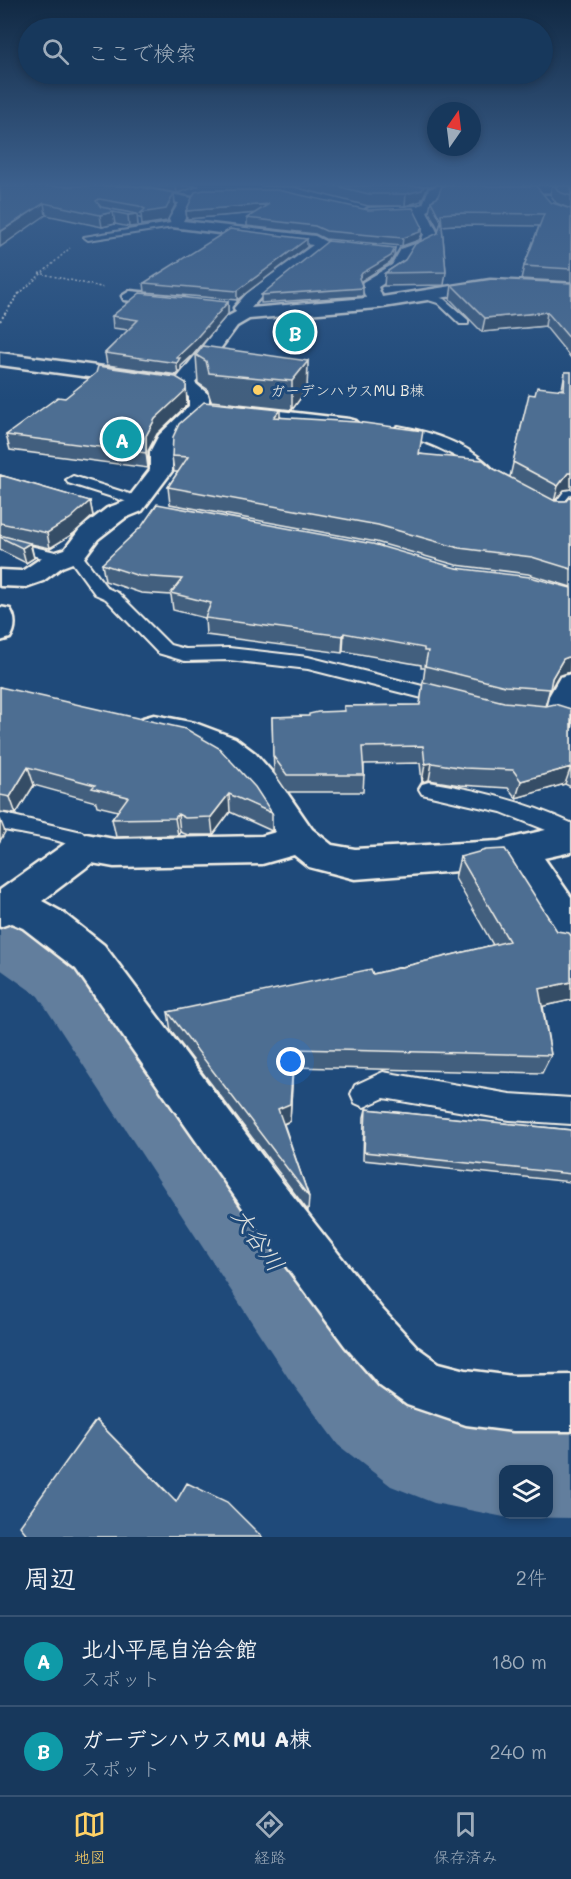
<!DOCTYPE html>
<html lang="ja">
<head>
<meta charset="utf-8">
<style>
	body { margin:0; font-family:Mali,"Klee One",sans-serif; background:#244365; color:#f1f3f6 }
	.controls { position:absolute; right:18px; bottom:18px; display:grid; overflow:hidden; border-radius:12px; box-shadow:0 3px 9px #0003 }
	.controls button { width:54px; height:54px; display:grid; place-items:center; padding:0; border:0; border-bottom:2px solid #365272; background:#17385c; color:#f1f3f6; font:30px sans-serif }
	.compass { position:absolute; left:427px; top:102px; width:54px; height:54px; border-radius:50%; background:#17385c; box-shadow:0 3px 9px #0003; rotate:14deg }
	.you { position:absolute; left:291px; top:1062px; width:21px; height:21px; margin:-15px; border:4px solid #fff; border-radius:50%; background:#1a73e8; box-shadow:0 0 0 9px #1a73e833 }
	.badge { display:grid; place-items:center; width:39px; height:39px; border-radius:50%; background:#ffd166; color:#fff; font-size:20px; font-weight:700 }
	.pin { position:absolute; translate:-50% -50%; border:3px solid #fff; box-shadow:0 2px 6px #0006 }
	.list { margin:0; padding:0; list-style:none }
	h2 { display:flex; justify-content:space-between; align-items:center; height:78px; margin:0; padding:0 24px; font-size:26px }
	h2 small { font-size:20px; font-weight:400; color:#9eacbb }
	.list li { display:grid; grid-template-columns:39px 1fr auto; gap:18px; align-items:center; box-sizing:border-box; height:90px; padding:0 24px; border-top:2px solid #365272 }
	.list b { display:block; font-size:22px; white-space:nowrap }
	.list p { margin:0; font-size:20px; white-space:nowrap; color:#9eacbb }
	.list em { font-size:20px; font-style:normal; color:#9eacbb }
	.icon { flex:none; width:33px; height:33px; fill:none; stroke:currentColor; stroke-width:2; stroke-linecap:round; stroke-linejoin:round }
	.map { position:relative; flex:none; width:571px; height:1537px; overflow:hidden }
	.search { position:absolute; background:#17385c; box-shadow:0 3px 9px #0003; left:18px; right:18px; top:18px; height:66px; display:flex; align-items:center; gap:15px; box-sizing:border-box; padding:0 21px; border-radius:33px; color:#9eacbb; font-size:22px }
	.sheet { height:258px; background:#17385c }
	nav { display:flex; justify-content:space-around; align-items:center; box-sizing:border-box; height:84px; border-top:2px solid #365272; background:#17385c; font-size:16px; color:#9eacbb }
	nav a { display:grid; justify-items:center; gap:3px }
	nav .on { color:#ffd166 }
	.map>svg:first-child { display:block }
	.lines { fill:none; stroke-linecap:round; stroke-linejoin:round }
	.river { fill:#627e9d; fill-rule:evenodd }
	.lane-casing { stroke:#f4f1e8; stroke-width:4 }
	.street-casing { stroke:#f4f1e8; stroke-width:5 }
	.path-far1 { stroke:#f4f1e8; stroke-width:1.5; stroke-dasharray:2 2; stroke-linecap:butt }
	.path { stroke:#f4f1e8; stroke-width:2; stroke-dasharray:2 2; stroke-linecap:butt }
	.lane { fill:#1f4a7a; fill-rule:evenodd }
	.street { fill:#1f4a7a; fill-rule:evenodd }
	.wall { fill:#425f7e; stroke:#f4f1e8; stroke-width:1.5 }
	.shaded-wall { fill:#364d66; stroke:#f4f1e8; stroke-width:1.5 }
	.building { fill:#4d6e92; stroke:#f4f1e8; stroke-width:1.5 }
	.poi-dot { fill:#ffd166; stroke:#1f4a7a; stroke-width:2 }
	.labels { text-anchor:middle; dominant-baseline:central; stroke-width:6; stroke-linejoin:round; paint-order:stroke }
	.far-poi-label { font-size:15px; fill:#f4f1e8; stroke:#1f4a7a; text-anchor:start }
	.near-water-label { font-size:24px; font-style:italic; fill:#dee0dd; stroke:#1f4a7a }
</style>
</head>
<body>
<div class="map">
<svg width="571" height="1537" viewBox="0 0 571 1537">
	<rect width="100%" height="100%" fill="#1f4a7a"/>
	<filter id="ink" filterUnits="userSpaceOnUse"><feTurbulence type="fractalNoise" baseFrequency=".0167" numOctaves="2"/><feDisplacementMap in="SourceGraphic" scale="12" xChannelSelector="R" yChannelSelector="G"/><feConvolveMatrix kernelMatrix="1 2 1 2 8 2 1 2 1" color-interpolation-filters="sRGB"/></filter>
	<g filter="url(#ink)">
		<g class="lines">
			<path class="river" d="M0 897C38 902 67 922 98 942L369 1299 422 1361 458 1387 504 1395 571 1396V1518L504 1517 434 1503 391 1486 338 1445 289 1379 38 996 0 969ZM504 1470H548V1514H504Z"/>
			<g class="lane-casing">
				<path id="lane" d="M177 222 180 226 88 240 84 237Z
					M425 293 444 299 468 320V324H460L438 303 422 298 420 296Z
					M398 426C433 432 475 446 498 475L491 479 486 478C458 454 430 442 394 433L392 430Z
					M73 476 142 498 144 501 137 505 68 483 66 480Z
					M0 539 64 554 67 557 59 562 0 547Z
					M74 549 79 551 107 588 118 593 170 645 185 649 229 648 308 657 446 692 455 698 446 704 308 669 229 660 185 661 158 653 106 599 95 594 66 554Z
					M429 782C478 790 526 802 571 823V840L501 812 422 794 419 789 422 784Z
					M0 813 82 832 97 848 93 854C81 858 79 851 69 845 56 838 16 833 0 829Z
					M383 1072 510 1094 571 1098V1124L510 1120 384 1098 364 1107 355 1103 351 1094 355 1085Z"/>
			</g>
			<g class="street-casing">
				<path id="street" d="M101 186H127L192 198 194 201 183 221 315 236 330 244 328 247 260 298 251 308 366 298 361 285 363 282 392 265 401 249 421 242 424 234 414 215 369 216 362 212 369 208 417 206 423 204 429 189 437 186H453L440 194 434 209 427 211 438 234 434 245 412 255 403 271 378 287 382 297 490 280 571 284V294L490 290 377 308 249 319 237 326 195 383 209 395V408L179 438 172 452V471L142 511 125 518 98 539 83 559 62 567 43 581 26 587 0 586V570L22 571 44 556 65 549 80 529 107 508 126 501 150 470V452L159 435 189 406V397L178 389 0 365V353L178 377 225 318 236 312 234 308 248 292 313 245 172 227 169 219 179 203 107 190Z
					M525 186H571V193L530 192 525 191Z
					M130 291 181 296 189 301 181 306 124 300 122 296Z
					M237 406 349 419 356 421 360 425 356 429 349 431 230 416 227 412 230 408Z
					M0 607 10 609C16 618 16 629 10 638L0 641Z
					M571 674V726L550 719 546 711 549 696 560 677Z
					M154 715 195 723 235 738 255 753 276 777 312 829 332 845 355 849 499 841 571 824V852L544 858 571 897V944L557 940 510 867 355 879 309 867 294 855 262 864 114 867 92 863 42 901 62 912 104 945 278 1177 382 1309 418 1348 439 1363 466 1370 513 1376 571 1375V1431H513L466 1425 407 1405 380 1386 345 1346 245 1211 76 969 23 928 11 923 0 927V890L73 838 86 834 114 839 262 836 276 832C253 796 231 757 189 744 174 739 158 738 143 734L138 726 143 718Z"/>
			</g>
			<path class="path-far1" d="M39 273 105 288
				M19 294 70 248"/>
			<path class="path" d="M0 321 20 292"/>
			<use href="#lane" class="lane"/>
			<use href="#street" class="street"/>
		</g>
		<path class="wall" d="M0 186 174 193 175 205 167 221 142 225V219L137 217 138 226 129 227 115 224 102 227 46 215Z
			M140 186H199L177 193Z
			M259 186H435L428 187 421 201 405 206H368L294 187Z
			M552 186H571V282L521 279 524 266 539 226 453 225 442 226 446 272 444 285 384 286 385 273 405 260 438 233 439 230 429 212 431 201 437 198 550 202 568 208 556 203 550 194Z
			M195 192 422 226V234L419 240 402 246 325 239 315 234 247 226V218L255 213 187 219 186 211Z
			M307 247 237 300 145 292 144 283Z
			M394 256 390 263 361 281 363 288V296L261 303V295Z
			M571 283V358L545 326 482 332 450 299 452 285Z
			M228 302V314L193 355 181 366V370L178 375 107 365 105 353 129 330 113 328 112 316Z
			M196 355 308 361 307 389 292 410 211 401 207 389 198 383Z
			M565 372H571V489L564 490 556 501H566L571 495V587L528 574 456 565 376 542 170 504 168 487 178 472H174L172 456 280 417 420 454 492 468 510 477 523 419 535 395 562 389Z
			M65 398H187V405L157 434 148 451V468L10 450 6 435Z
			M0 475 90 501 93 516 73 534 50 548 31 544 34 558 26 563 0 550Z
			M102 564 456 568 571 588V672L558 676 549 692 545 706 571 709V787L565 784 516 798 508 788 460 785 429 780 422 782 420 763 364 764V775L363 792H287L274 773 272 717 309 716 344 711V706L420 705 425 668H421V665L343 651 342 653 206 635 205 618 173 610 171 595 141 593 105 581Z
			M0 687 272 813V831L230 812 213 835H188L180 832 178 835 116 837 112 819 118 811 97 806 96 802 34 785 16 814 0 812Z
			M460 857 557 931 571 936V1000L543 1006 551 1055 542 1073 293 1067 290 1121 284 1124 309 1197 308 1211 171 1031 168 1012 373 974 493 945 455 878Z
			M366 1109 571 1130V1182L363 1160 364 1117Z"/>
		<path class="shaded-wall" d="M176 186H199L177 193Z
			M424 186H435L428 187 421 201 405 206 406 194Z
			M174 193 175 205 167 221 142 225 141 213Z
			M44 203 46 215 0 247V232Z
			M269 204V212L187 219 186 211Z
			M113 212 115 224 102 227 100 215Z
			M137 214 138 226 129 227 128 215Z
			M422 226V234L419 240 402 246 403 238Z
			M307 239V247L237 300V291Z
			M395 248 394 256 390 263 361 281 359 286V278L362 273Z
			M228 302V314L193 355 181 366V370L178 375 176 358Z
			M547 312 545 326 482 332 485 318Z
			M308 361 307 389 292 410V381Z
			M186 383 187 405 157 434 148 451V468L146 453V436L155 419Z
			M280 410V426L274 417Z
			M568 473H571V489L564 490 554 502 558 486Z
			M90 501 93 516 73 534 50 548 47 533Z
			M30 543 34 558 26 563 22 548Z
			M344 633 343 651 342 653 343 636Z
			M571 656 570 672 558 676 549 692 552 678 563 659Z
			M432 763 429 780 422 782 425 764Z
			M28 767 34 785 16 814 10 797Z
			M571 767 565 784 516 798 521 781Z
			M229 794 230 812 213 835 211 817Z
			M178 814 180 832 178 835 175 818Z
			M0 819 5 832 0 841Z
			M571 982V1000L531 1009 539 989Z
			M294 1049 290 1121 278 1126V1109Z
			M96 1420 104 1428 181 1506 176 1502Z"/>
		<path class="building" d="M0 186H134L174 193 166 209 141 213 145 209 139 206 99 199 96 201 101 207 137 214 128 215 113 212 100 215 44 203 0 232Z
			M336 186H424L422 190 406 194H369Z
			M442 186H536L550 202 571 209V269L524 266 544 214 454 213 441 214 446 272 385 273 405 260 415 244 438 233 441 221 431 201 437 198Z
			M555 186H571V196L559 192Z
			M204 190H278L368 210 413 208 422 226 420 232 403 238 326 231 315 226 247 218 269 204 186 211 195 192Z
			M230 229 307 239 237 291 144 283Z
			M328 241 395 248 391 256 362 273 359 278 363 288 261 295Z
			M492 279 571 283V340L547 312 485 318 452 285Z
			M140 293 228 302 192 343 176 358H180L177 363 105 353 138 320 112 316Z
			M203 346 308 361 292 381 209 373 206 361 196 355Z
			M98 366 176 377 186 383V390L155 419 146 436V453L6 435 58 397 65 398 96 373Z
			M565 372H571V473H568L558 486 513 462 523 419 529 394 535 395 537 387 564 390Z
			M204 402 280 410 274 417 357 422 423 431 419 454 483 460 492 468 555 501H566L571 495V569L532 557 459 548 378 525 168 487 188 457 172 456 173 437 179 424Z
			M0 475 90 501 70 519 47 533 0 523Z
			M157 504 373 544 456 568 530 577 571 588V656L563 659 552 678 550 689 505 686 425 666 428 651H424V648L344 633 343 636 205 618 211 603 171 593 182 579 139 576 102 564 142 526Z
			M0 535 30 543 22 548 0 537Z
			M423 682 504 702 546 706 555 704 571 709V767L521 781 513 770 464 768 432 763 425 764 423 746 362 747 364 775H287L273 756 272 717 309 716V714L318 712 345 711 344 706 420 705Z
			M0 687 186 729 219 748 255 787 272 813 229 794 211 817 185 818 178 814 175 818 112 819 128 797 92 788 95 785 28 767 10 797 0 795Z
			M505 849 557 931 569 933 571 936V982L539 989 551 1055 294 1049 290 1104 278 1109 309 1197 168 1012 371 969 373 974 509 941 460 857 486 850Z
			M366 1109 571 1130V1174L364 1152Z
			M96 1420 176 1502 187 1483 227 1502 262 1537H29L20 1526Z"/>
	</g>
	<linearGradient id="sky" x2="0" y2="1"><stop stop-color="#112943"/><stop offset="0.46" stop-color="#3c608d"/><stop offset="1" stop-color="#3c608d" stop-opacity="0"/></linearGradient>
	<rect width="571" height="401" fill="url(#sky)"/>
	<circle class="poi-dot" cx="258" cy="390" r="6"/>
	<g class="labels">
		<g class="far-poi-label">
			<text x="270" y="390">ガーデンハウスMU B棟</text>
		</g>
		<g class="near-water-label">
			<text transform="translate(259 1239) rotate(55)">大谷川</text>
		</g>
	</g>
</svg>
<div class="controls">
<button><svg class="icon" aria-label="layers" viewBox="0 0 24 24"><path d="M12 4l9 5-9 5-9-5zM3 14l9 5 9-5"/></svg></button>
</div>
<svg class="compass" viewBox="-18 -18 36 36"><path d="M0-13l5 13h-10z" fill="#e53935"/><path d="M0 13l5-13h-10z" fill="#9eacbb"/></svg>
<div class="you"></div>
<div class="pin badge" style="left:122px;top:439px;background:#0f9aa8">A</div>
<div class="pin badge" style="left:295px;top:332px;background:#0f9aa8">B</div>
<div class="search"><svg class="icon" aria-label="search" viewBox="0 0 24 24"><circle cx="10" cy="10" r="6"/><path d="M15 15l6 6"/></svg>ここで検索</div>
</div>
<section class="sheet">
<h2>周辺<small>2件</small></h2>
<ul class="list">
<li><span class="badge" style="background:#0f9aa8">A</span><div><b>北小平尾自治会館</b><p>スポット</p></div><em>180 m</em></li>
<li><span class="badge" style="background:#0f9aa8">B</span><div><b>ガーデンハウスMU A棟</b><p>スポット</p></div><em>240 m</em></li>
</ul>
</section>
<nav>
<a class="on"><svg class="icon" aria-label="map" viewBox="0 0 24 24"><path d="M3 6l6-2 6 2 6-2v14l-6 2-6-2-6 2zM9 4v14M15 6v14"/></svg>地図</a>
<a><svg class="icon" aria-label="directions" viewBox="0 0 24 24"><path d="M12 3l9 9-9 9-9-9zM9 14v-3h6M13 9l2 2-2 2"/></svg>経路</a>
<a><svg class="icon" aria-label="saved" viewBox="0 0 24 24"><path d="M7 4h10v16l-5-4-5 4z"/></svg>保存済み</a>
</nav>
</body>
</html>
